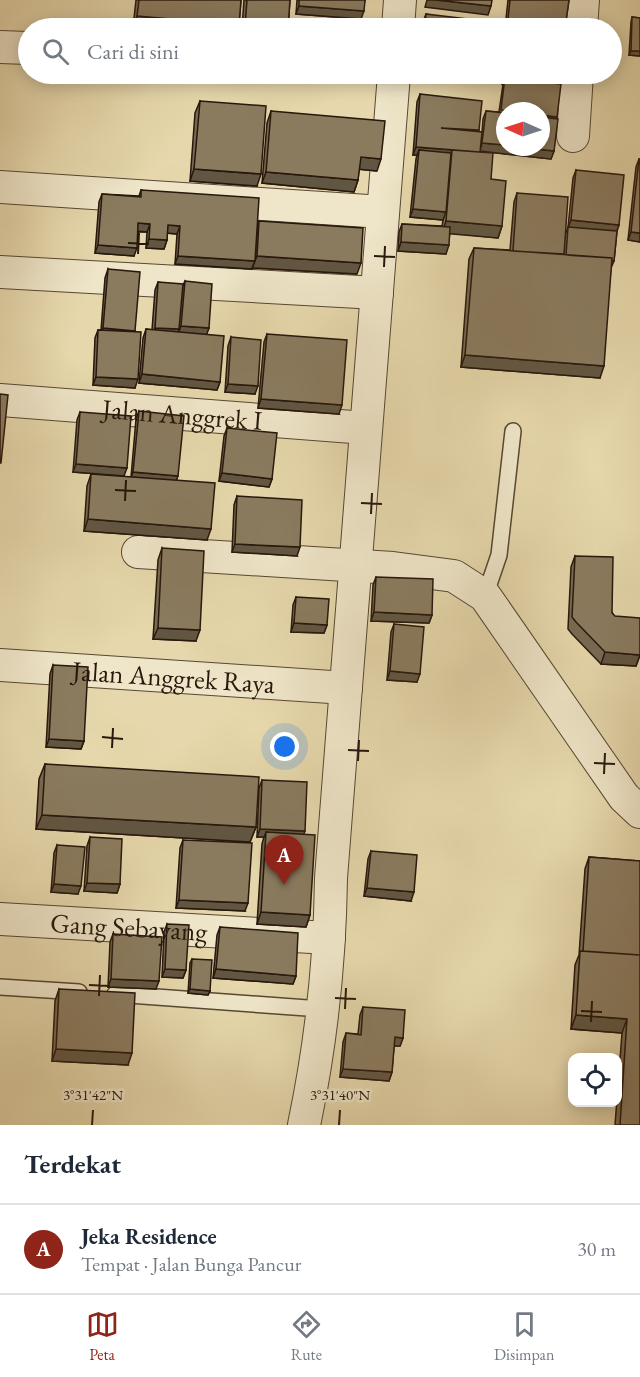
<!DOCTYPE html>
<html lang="id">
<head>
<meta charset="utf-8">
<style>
	body { margin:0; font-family:"EB Garamond",serif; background:#f6f6f7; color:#1f2937 }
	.controls { position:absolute; right:18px; bottom:18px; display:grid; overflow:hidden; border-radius:12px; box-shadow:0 3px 15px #0003 }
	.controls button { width:54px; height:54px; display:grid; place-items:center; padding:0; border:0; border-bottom:2px solid #e0e1e3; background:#fff; color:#1f2937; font:30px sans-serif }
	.compass { position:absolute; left:496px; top:102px; width:54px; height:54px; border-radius:50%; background:#fff; box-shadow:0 3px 15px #0003; rotate:273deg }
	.you { position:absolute; left:285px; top:747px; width:21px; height:21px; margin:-15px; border:4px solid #fff; border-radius:50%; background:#1a73e8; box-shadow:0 0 0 9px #1a73e833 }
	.badge { display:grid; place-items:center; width:39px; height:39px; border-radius:50%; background:#8f2418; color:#fff; font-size:20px; font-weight:700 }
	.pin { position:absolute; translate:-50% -50px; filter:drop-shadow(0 2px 3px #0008) }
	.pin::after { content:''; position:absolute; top:32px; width:21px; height:18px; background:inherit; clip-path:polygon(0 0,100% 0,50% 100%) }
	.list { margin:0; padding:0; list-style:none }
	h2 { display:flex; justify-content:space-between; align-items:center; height:78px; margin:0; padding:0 24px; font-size:26px }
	h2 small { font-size:20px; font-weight:400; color:#747a83 }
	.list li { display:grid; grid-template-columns:39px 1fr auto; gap:18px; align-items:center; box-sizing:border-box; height:90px; padding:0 24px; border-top:2px solid #e0e1e3 }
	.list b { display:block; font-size:22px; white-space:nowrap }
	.list p { margin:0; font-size:20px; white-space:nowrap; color:#747a83 }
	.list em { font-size:20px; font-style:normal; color:#747a83 }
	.icon { flex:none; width:33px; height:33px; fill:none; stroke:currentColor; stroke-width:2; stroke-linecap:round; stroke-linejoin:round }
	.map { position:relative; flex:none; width:640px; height:1125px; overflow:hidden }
	.search { position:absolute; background:#fff; box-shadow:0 3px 15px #0003; left:18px; right:18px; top:18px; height:66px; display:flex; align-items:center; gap:15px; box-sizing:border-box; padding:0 21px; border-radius:33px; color:#747a83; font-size:22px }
	.sheet { height:168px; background:#fff }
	nav { display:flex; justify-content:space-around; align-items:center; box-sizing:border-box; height:84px; border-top:2px solid #e0e1e3; background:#fff; font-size:16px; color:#747a83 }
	nav a { display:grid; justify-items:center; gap:3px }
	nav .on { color:#8f2418 }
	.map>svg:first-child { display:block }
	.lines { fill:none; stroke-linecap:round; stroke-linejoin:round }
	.service-casing { stroke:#574734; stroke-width:18 }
	.minor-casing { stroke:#574734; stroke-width:34 }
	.service { stroke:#efe6c9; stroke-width:15 }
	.minor { stroke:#efe6c9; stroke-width:32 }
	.wall { fill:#776a52; stroke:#27170c; stroke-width:1.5 }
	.shaded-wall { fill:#615642; stroke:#27170c; stroke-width:1.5 }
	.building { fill:#8a7b5f; stroke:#27170c; stroke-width:1.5 }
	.ticks { fill:none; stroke:#27170c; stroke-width:2 }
	.labels { text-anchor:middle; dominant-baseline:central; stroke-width:5; stroke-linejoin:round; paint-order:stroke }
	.street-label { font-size:27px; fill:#27170c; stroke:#efe6c9 }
	.ticks-label { font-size:15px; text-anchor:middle; fill:#27170c; stroke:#efe6c9; stroke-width:5; stroke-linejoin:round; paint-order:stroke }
</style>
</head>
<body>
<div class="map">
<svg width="640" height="1125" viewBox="0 0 640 1125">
	<rect width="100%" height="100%" fill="#e6d8ac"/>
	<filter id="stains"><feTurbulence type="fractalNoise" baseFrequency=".00333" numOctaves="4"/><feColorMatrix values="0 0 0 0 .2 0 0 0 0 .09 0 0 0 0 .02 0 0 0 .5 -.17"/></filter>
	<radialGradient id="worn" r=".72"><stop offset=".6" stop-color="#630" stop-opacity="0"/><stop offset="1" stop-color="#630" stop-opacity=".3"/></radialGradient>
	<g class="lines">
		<g class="service-casing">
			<path id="service" d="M485 596 499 555 513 431
				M0 987 79 992
				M115 994 321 1009"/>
		</g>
		<g class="minor-casing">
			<g id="minor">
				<path d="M398 28 400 0"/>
				<path d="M581 28 583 0"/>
				<path d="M0 47 28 48"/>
				<path d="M573 136 577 74"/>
				<path d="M0 187 383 212"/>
				<path d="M0 272 377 293"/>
				<path id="s1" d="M0 400 366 428"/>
				<path d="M138 552 393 568 454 576 485 596 624 797 640 812"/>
				<path id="s2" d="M0 665 346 688"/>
				<path id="s3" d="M0 919 329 938"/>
				<path d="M304 1125C321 1044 330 960 331 878L394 74"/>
			</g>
		</g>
		<use href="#service" class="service"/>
		<use href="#minor" class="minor"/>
	</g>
	<path class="wall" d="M136 0H241L239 25 238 28H146L133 27Z
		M244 0H290L288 28H242Z
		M297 0H365L361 19 296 14Z
		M508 0H569L565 28H505Z
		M426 14 483 28H422L423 22Z
		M632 17 640 18V56L629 55 631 22Z
		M503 74H560L558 83 554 151 551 159 480 151 491 179 502 226 498 238 450 233 446 254 398 251 399 232 402 224 442 226 443 220 410 217 416 159 417 155H413L417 102 420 94 479 130V132H482L483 119 486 111 499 112 503 84H502Z
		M200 101 257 186 190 181 195 113Z
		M271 111 377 171 359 169 358 180 354 192 262 183 267 123Z
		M639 159H640V242L628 240 636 167Z
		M576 170 619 225 617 231 614 261 611 268 600 378 461 367 469 259 474 248 510 250 514 202 517 193 565 235 568 227 573 178Z
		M141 190 257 227 259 221 357 274 252 268 253 266 252 269 175 264 177 234 167 233V240L164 249 146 248 147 232H138L134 256 95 253 99 202 102 194 139 196Z
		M108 269 134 332 135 388 93 385 95 338 98 330H101L105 278Z
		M185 281 209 328 206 335 220 382 217 390 139 383 143 338 146 329 152 330 155 290 158 282 182 287Z
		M267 334 339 414 258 408 264 342Z
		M231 337 255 394 225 392 228 346Z
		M139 411 177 480 207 540 84 531 87 486 91 474 131 477 136 419Z
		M80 412 124 476 73 472 77 420Z
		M227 428 272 479 269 487 219 481 224 436Z
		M237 496 297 556 232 552 234 505Z
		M162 548 196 641 153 639 158 560Z
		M575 556 640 655 636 666 601 664 572 634 568 629 571 567Z
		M376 577 432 615 429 623 371 621 373 585Z
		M296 597 327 625 324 633 291 632 293 605Z
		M394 624 417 682 387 680 391 632Z
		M53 665 84 741 81 749 46 747 50 674Z
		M45 764 256 827 250 842 36 829 39 779Z
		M262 780 304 835 310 915 306 927 257 924 262 844 264 837H257L259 788Z
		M90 837 120 884 117 893 84 891 87 846Z
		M183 840 245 911 176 908 180 848Z
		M57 845 78 894 51 892 54 853Z
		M371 851 411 901 364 896 368 859Z
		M589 857 640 861V1125H615L622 1033 571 1029 575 965 579 955 585 869Z
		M167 924 186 970 183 978 162 977 164 932Z
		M220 927 296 976 293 984 213 978 217 935Z
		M113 934 156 989 108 987 110 942Z
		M192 959 210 991 208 995 188 993 190 963Z
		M59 989 128 1065 52 1061 55 1001Z
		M363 1007 403 1038 400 1046H394L392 1072 389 1081 340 1077 343 1042 346 1033 358 1034 360 1015Z"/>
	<path class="shaded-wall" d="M427 0H436L491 6 488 15 425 7Z
		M299 6 364 11 361 19 296 14Z
		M137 16 239 25 238 28H146L133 27Z
		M245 26 272 28H244Z
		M631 51H640V56L629 55Z
		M505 75 559 81 556 89 505 77 503 84H502Z
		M541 115 557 117 554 126 541 124Z
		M482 143 505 145V147H519L554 151 551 159 480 151Z
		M416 147 452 150 449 159 419 150 417 155H413Z
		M361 157 381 159 377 171 356 169Z
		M194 169 261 174 257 186 190 181Z
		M266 172 358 180 354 192 262 183Z
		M413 209 446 212 443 220 410 217Z
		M571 220 619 225 616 233 568 228Z
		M446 221 502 226 498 238 442 233Z
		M138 223 150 224 147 232 135 231Z
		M168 225 180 226 177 234 165 233Z
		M631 232 640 233V242L628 240Z
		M149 239 167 240 164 249 146 248Z
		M401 242 449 245 446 254 398 251Z
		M98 245 137 248 134 256 95 253Z
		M178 256 255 261 252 269 175 264Z
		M257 256 361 263 357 274 252 268Z
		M181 326 209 328 206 336 178 334Z
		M103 328 135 331 132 339 100 336Z
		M155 328 179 329 176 338 152 336Z
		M465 355 604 366 600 378 461 367Z
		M142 374 220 382 217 390 139 383Z
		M96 377 138 379 135 388 93 385Z
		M228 384 258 386 255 394 225 392Z
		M261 399 342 405 339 414 258 408Z
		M76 464 127 468 124 476 73 472Z
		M133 472 178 476 175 484 130 480Z
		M222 473 272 479 269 487 219 481Z
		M88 519 211 529 207 540 84 531Z
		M235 544 300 547 297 556 232 552Z
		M374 612 432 615 429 623 371 621Z
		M294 623 327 625 324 633 291 632Z
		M158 628 200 630 196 641 153 639Z
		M605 652 640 655 636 666 601 664Z
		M390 671 420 674 417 682 387 680Z
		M49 739 84 741 81 749 46 747Z
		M42 815 256 827 250 842 36 829Z
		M260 829 305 831 302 839 266 832 264 837H257Z
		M87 883 120 884 117 893 84 891Z
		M54 884 81 886 78 894 51 892Z
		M367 888 414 892 411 901 364 896Z
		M179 900 248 903 245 911 176 908Z
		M261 912 310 915 306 927 257 924Z
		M165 969 186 970 183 978 162 977Z
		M216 969 296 976 293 984 213 978Z
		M111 979 159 981 156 989 108 987Z
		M190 989 210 991 208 995 188 993Z
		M576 1015 627 1019 622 1033 571 1029Z
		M395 1037 403 1038 400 1046H392Z
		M56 1049 132 1053 128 1065 52 1061Z
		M343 1069 392 1072 389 1081 340 1077Z"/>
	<path class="building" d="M139 0H241L239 25 137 16Z
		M247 0H290L288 28 245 26Z
		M299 0H365L364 11 299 6Z
		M436 0H492L491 6Z
		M510 0H569L565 28H507Z
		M426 14 484 21 483 28H425Z
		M632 17 640 18V51H631Z
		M505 74H560L559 81 505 75Z
		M505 77 561 84 557 117 541 115V111L501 110Z
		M420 94 482 101 479 130 441 128 482 132 480 152 416 147Z
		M200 101 266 106 261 174 194 169Z
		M271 111 385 121 381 159 361 157 358 180 266 172Z
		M486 111 505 113V145L482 143Z
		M541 117 558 119 554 151 519 147H541Z
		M419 150 451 153 446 212 413 209Z
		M452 150 493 153 491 179 506 181 502 226 446 221Z
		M639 159H640V233L631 232Z
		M576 170 624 175 619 225 571 220Z
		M141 190 259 198 255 261 178 256 180 226 168 225 167 240 149 239 150 224 138 223 137 248 98 245 102 194 141 197Z
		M517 193 568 197 564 254 513 251Z
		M259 221 363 228 361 263 257 256Z
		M402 224 450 227 449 245 401 242Z
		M568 227 617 231 614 261H612V258L566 255Z
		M474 248 612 258 604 366 465 355Z
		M108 269 140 272 135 331 103 328Z
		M185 281 212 284 209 328 181 326Z
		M158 282 183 284 179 329 155 328Z
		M146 329 224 336 220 382 142 374Z
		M98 330 141 332 138 379 96 377Z
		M267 334 347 340 342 405 261 399Z
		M231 337 261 340 258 386 228 384Z
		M0 394 8 395 1 463H0Z
		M139 411 184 416 178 476 133 472Z
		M80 412 131 416 127 468 76 464Z
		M227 428 277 433 272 479 222 473Z
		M91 474 215 483 211 529 88 519Z
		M237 496 302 500 300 547 235 544Z
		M162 548 204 551 200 630 158 628Z
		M575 556 613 557 612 613 615 616 640 618V655L605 652 576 622 572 617Z
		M376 577 433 579 432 615 374 612Z
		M296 597 329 599 327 625 294 623Z
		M394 624 424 627 420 674 390 671Z
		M53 665 88 667 84 741 49 739Z
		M45 764 259 777 256 827 42 815Z
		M262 780 307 782 305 831 260 829Z
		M266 832 315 835 310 915 261 912Z
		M90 837 122 839 120 884 87 883Z
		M183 840 252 843 248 903 179 900Z
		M57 845 85 847 81 886 54 884Z
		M371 851 417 855 414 892 367 888Z
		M589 857 640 861V955L583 951Z
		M167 924 189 925 186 970 165 969Z
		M220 927 298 933 296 976 216 969Z
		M113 934 162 937 159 981 111 979Z
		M580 951 640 955V1125H620L627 1019 576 1015Z
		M192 959 212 960 210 991 190 989Z
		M59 989 135 993 132 1053 56 1049Z
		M363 1007 405 1010 403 1038 395 1037 392 1072 343 1069 346 1033 361 1035Z"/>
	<path class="ticks" d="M128 243 149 244M138 254 139 233M374 256 395 257M384 267 385 246M115 490 136 491M125 501 126 480M361 503 382 504M371 514 372 493M102 737 123 739M112 748 113 728M348 750 369 751M358 761 359 740M594 763 615 764M604 774 605 753M89 985 110 986M99 996 100 975M335 998 356 999M345 1009 346 988M581 1011 602 1012M591 1022 592 1001M92 1125 93 1110M339 1125 340 1110"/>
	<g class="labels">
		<g class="street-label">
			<text stroke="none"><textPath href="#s1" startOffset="183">Jalan Anggrek I</textPath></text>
			<text stroke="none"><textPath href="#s2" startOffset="174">Jalan Anggrek Raya</textPath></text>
			<text stroke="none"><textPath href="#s3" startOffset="129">Gang Sebayang</textPath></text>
		</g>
	</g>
	<g class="ticks-label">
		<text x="93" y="1100">3°31'42"N</text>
		<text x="340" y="1100">3°31'40"N</text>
	</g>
	<rect width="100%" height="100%" filter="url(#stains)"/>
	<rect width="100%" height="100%" fill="url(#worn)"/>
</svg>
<div class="controls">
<button><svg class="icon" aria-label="locate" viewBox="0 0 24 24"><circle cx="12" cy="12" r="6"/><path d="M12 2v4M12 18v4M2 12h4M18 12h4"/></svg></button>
</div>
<svg class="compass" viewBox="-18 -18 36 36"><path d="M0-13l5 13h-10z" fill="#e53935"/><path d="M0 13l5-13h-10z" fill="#747a83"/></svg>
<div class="you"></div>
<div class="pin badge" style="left:284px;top:885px">A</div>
<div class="search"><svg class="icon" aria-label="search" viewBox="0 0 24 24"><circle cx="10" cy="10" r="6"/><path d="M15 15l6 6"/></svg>Cari di sini</div>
</div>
<section class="sheet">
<h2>Terdekat<small></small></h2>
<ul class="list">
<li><span class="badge">A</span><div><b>Jeka Residence</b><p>Tempat · Jalan Bunga Pancur</p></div><em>30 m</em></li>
</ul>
</section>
<nav>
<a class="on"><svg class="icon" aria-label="map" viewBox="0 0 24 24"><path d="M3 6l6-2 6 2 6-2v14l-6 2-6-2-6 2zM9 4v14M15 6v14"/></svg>Peta</a>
<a><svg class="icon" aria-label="directions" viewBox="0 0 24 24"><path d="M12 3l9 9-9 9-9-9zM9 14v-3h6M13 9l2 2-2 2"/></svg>Rute</a>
<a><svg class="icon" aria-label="saved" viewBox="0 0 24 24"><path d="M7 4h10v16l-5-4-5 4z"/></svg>Disimpan</a>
</nav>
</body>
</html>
